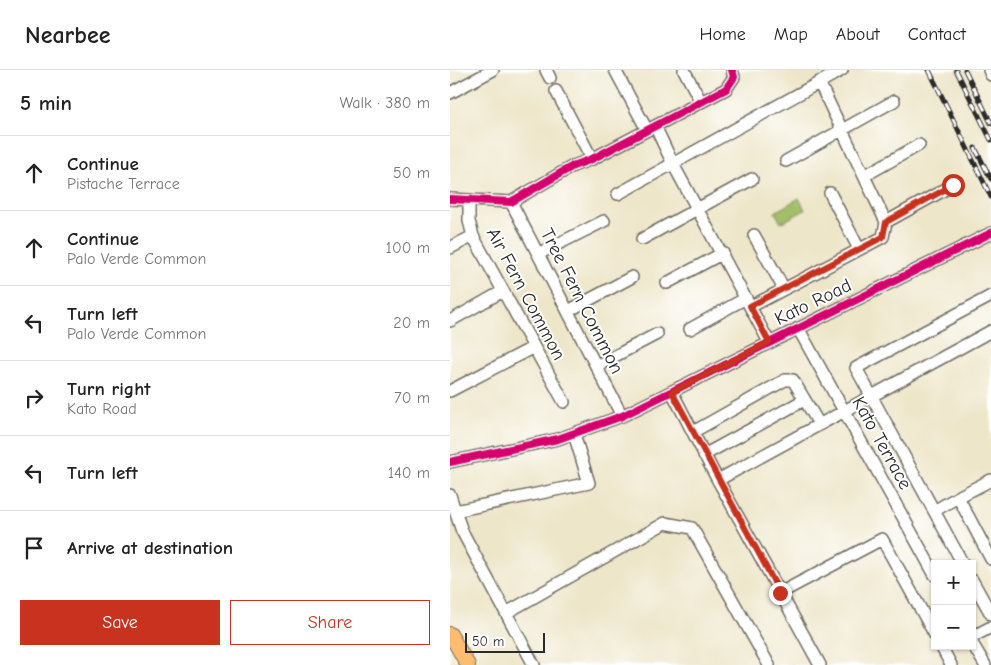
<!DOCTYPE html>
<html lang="en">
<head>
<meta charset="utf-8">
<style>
	body { margin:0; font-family:"Comic Neue",sans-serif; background:#f6f6f6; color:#222 }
	.controls { position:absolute; right:15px; bottom:15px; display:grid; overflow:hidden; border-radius:0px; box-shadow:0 1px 4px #0004 }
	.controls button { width:45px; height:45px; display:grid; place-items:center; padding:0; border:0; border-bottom:1px solid #e0e0e0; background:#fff; color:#222; font:25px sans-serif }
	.scale { position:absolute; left:15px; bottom:12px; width:80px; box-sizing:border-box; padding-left:5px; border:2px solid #2b2b2b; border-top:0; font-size:14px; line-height:18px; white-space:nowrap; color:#2b2b2b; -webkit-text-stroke:4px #fff; paint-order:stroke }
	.stop { position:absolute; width:15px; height:15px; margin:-11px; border:4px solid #c8321e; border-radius:50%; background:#fff }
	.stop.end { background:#c8321e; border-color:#fff; box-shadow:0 1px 5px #0008 }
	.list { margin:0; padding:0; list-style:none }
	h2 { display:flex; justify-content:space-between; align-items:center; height:65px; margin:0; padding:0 20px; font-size:21px }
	h2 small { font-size:16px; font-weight:400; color:#767676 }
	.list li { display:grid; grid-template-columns:32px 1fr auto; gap:15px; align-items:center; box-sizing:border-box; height:75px; padding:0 20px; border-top:1px solid #e0e0e0 }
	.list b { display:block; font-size:19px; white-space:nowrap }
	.list p { margin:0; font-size:16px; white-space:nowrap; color:#767676 }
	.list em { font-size:16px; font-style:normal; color:#767676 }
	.actions { display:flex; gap:10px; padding:15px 20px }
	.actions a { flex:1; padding:11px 0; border:1px solid #c8321e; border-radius:0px; text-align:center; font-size:18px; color:#c8321e }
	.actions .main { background:#c8321e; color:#fff }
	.icon { flex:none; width:28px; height:28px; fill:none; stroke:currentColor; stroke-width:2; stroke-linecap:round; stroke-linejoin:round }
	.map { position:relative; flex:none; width:541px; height:595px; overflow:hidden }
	header { display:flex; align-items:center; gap:30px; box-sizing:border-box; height:70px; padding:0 25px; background:#fff; border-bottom:1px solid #e0e0e0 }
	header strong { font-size:24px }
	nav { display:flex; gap:28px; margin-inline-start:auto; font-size:18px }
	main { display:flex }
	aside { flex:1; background:#fff }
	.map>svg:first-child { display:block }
	.green { fill:#a1bf67; stroke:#667549 }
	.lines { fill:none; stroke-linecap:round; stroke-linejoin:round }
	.minor-casing { stroke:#6f6c62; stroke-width:14 }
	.major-casing { stroke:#6f6c62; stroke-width:16 }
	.minor { stroke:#fff; stroke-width:11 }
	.major { stroke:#fdbc70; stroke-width:14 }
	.rail-casing { stroke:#2b2b2b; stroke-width:5 }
	.rail { stroke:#fff; stroke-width:3; stroke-dasharray:9; stroke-linecap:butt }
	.cycleway-casing { stroke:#fff; stroke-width:11 }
	.cycleway { stroke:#d6006c; stroke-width:8 }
	.route { stroke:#c8321e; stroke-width:6 }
	.labels { text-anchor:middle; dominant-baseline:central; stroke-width:4; stroke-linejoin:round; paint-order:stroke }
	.street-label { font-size:19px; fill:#2b2b2b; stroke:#fff }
</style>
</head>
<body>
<header>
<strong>Nearbee</strong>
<nav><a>Home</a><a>Map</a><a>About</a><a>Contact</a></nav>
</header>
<main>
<aside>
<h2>5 min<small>Walk · 380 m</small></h2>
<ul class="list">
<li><svg class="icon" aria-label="ahead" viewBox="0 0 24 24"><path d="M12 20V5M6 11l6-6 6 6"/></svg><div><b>Continue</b><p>Pistache Terrace</p></div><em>50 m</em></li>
<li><svg class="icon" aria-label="ahead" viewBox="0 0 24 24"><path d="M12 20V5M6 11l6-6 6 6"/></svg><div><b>Continue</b><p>Palo Verde Common</p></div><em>100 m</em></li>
<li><svg class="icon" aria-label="left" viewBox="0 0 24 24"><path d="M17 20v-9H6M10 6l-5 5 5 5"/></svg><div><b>Turn left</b><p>Palo Verde Common</p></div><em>20 m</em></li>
<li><svg class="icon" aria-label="right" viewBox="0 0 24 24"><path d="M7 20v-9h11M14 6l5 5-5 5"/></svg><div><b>Turn right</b><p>Kato Road</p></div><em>70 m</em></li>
<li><svg class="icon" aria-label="left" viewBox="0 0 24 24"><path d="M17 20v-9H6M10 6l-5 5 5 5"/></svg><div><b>Turn left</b></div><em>140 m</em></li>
<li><svg class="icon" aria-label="arrive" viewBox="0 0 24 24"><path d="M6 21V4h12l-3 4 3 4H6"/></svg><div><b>Arrive at destination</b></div></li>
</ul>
<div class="actions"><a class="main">Save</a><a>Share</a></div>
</aside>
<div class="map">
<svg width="541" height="595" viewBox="0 0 541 595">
	<rect width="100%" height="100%" fill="#fff"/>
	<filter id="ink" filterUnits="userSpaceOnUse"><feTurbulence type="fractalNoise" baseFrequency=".02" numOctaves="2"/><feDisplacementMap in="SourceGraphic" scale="10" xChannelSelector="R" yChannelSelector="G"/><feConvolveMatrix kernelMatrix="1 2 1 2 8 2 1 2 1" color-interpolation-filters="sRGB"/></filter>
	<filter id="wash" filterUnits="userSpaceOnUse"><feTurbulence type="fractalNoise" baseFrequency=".0096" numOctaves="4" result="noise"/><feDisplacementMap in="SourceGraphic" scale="20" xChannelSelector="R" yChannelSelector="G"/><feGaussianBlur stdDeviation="1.12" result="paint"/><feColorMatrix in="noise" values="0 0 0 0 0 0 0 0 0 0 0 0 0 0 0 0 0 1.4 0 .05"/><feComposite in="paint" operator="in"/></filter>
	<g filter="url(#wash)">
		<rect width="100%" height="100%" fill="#eee6c9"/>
		<path class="green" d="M349 128 355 140 331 153 325 142Z"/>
	</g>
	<g filter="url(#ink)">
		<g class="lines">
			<g class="minor-casing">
				<path id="minor" d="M96 0 100 8
					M165 0 197 60
					M234 0 251 32
					M539 0 541 5
					M106 21 142 89
					M0 23 43 0
					M205 56 223 94 319 272
					M336 91 444 31
					M414 106 469 75
					M380 123 409 179
					M168 124 392 0
					M0 129 61 132 123 96 142 89 276 19 284 7 282 0
					M19 130V151L23 166 114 332
					M61 132 172 346
					M436 152 503 115
					M304 165 334 219
					M192 169 302 109
					M0 178 23 166
					M88 184 154 151
					M217 213 273 183
					M300 237 433 167 436 152 369 12
					M118 241 182 207
					M0 251 53 221
					M348 258 485 505
					M240 259 296 228
					M146 296 207 264
					M0 321 84 277
					M222 322 264 403 370 595
					M243 362 335 310H343L369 354
					M254 385 354 330
					M0 392 108 369 172 346 541 163
					M268 410 541 261
					M541 410 508 427 541 489
					M0 425 5 441 139 413 124 364
					M5 441 12 461 84 595
					M484 441 508 427
					M513 494 406 298 541 226
					M522 510 541 544
					M330 523 432 469 485 565
					M56 543 215 453 242 458 319 595
					M522 567 541 557
					M522 573 535 595
					M491 576 501 595"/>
			</g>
			<g class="major-casing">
				<path id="major" d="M0 564 18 595"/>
			</g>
			<use href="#minor" class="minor"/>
			<use href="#major" class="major"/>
			<g class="rail-casing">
				<path id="rail" d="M479 0 541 127
					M506 0 541 70
					M515 0 541 53
					M525 78 541 109"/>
			</g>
			<use href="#rail" class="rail"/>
			<g class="cycleway-casing">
				<path id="cycleway" d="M0 129 61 132 123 96 142 89 276 19 284 7 282 0
					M0 392 108 369 172 346 541 163"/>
			</g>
			<use href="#cycleway" class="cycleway"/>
		</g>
	</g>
	<g class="lines" filter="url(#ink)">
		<path class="route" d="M330 523 222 322 319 272 300 236 433 167 436 152 503 115"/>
	</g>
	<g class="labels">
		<g class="street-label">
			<text transform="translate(76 224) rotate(62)">Air Fern Common</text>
			<text transform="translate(132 231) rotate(63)">Tree Fern Common</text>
			<text transform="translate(363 232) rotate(-26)">Kato Road</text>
			<text transform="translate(432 373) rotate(61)">Kato Terrace</text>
		</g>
	</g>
</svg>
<div class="controls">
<button>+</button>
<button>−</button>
</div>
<div class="scale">50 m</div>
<div class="stop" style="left:503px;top:115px"></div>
<div class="stop end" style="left:330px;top:523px"></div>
</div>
</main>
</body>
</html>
